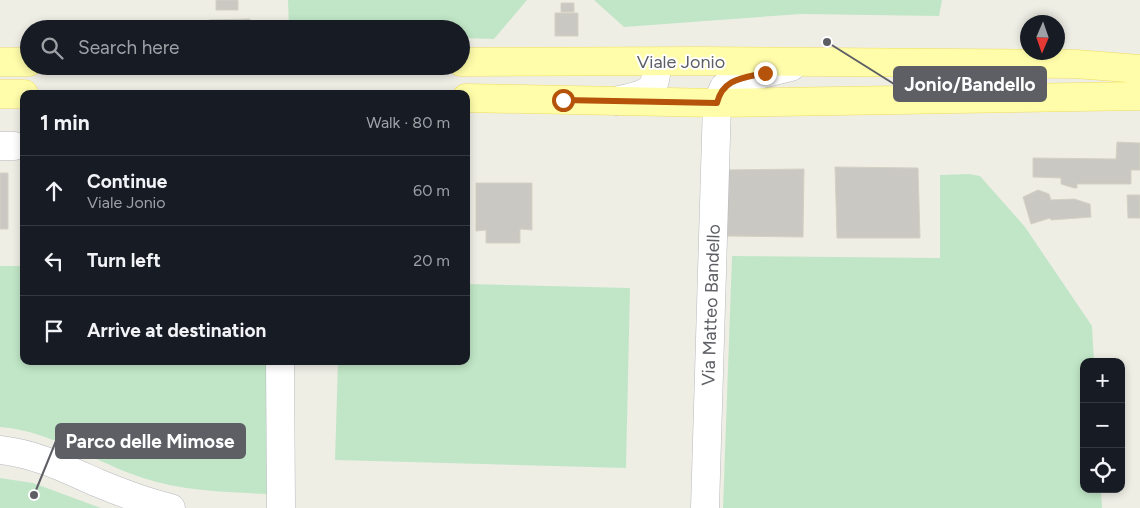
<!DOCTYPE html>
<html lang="en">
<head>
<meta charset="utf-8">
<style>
	body { margin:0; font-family:Figtree,sans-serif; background:#20242c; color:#f1f3f6 }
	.controls { position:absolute; right:15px; bottom:15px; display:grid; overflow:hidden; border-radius:10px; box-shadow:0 2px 8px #0003 }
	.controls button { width:45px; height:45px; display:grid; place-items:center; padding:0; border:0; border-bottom:1px solid #363941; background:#171b24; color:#f1f3f6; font:25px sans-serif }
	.compass { position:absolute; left:1020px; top:15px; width:45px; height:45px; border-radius:50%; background:#171b24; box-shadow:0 2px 8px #0003; rotate:182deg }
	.stop { position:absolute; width:15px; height:15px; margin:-11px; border:4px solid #b45309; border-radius:50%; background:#fff }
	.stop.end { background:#b45309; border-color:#fff; box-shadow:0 1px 5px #0008 }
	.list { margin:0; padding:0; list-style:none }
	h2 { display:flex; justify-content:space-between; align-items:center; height:65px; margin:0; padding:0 20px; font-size:21px }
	h2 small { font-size:16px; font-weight:400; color:#9ea1a6 }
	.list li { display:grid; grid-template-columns:32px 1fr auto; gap:15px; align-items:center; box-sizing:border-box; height:70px; padding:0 20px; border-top:1px solid #363941 }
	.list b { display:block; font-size:19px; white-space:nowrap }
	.list p { margin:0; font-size:16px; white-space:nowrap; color:#9ea1a6 }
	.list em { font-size:16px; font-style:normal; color:#9ea1a6 }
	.icon { flex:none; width:28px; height:28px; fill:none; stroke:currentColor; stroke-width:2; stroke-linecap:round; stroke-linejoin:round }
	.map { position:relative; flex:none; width:1140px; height:508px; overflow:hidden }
	.search { position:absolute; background:#171b24; box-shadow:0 2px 8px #0003; left:20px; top:20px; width:450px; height:55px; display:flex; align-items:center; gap:12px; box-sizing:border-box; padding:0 18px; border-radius:28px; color:#9ea1a6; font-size:19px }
	.panel { position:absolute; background:#171b24; box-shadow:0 2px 8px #0003; left:20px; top:90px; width:450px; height:275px; border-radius:10px }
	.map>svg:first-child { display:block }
	.green { fill:#c1e6c7 }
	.building { fill:#cac8c2; stroke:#d4d1c3 }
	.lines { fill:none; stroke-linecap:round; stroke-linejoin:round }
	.minor-casing { stroke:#b7b9bf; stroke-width:29 }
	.major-casing { stroke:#f1dd5c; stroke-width:29 }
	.minor { stroke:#fff; stroke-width:28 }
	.major { stroke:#fffdaa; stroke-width:28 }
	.route { stroke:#b45309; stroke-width:6 }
	.labels { text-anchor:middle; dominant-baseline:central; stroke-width:4; stroke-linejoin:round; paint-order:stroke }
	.street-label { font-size:18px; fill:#5d5f65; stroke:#fff }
	.leader { fill:none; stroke:#5d5f65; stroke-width:2 }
	.callout-dot { fill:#5d5f65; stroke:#fff; stroke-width:2 }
	.callout { fill:#5d5f65; stroke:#5d5f65; stroke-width:2 }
	.callout-label { font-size:19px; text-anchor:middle; font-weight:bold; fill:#fff }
</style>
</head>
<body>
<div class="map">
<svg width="1140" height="508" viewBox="0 0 1140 508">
	<rect width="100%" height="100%" fill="#efeee5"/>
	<path class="green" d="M288 0H538H527L494 39 461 38V29H289Z
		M594 0H942L939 16 801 14 624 27Z
		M23 123 24 361H267V494C225 492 183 491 143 478 94 462 52 431 0 427V266H22Z
		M969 174 980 176 1025 227 1092 326 1094 362H1084V489H1101L1102 508H723L732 256 940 258V175Z
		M466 284 630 288 626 468 335 460 338 361H466Z
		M0 478 33 483 101 508H0Z"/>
	<path class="building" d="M216 0H238V10H216Z
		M561 3H574V12H561Z
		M555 13H578V36H555Z
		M250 19V29H210L209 20Z
		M1117 142 1140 143V170H1131V184H1077V188H1074L1061 184V178L1033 177V158L1116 159Z
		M835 167 918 168 920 238H837Z
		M804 169 803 237 723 236 722 170Z
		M0 173H8V229H0Z
		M476 183H532V230L520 229V243H486V230L476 231Z
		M1038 190 1049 194 1051 200 1074 199 1090 204 1091 217 1051 220 1050 218 1031 224 1023 197Z
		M1127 195H1140V218H1128Z"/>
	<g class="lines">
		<g class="minor-casing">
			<path id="minor" d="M616 101C643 94 659 95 656 62
				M0 146H14
				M280 361 281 508
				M0 450C36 454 66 469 98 483 122 493 146 502 171 508
				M705 508 717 103 724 87 734 81 791 67"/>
		</g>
		<g class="major-casing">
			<path id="major" d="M0 62H29
				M461 62 700 61 1076 64 1140 69
				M0 94H24
				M466 98 717 103 1140 96"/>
		</g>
		<use href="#minor" class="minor"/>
		<use href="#major" class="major"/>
	</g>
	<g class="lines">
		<path class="route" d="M563 100 717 103C723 78 744 78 765 73"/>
	</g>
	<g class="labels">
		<g class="street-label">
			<text x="681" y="62">Viale Jonio</text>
			<text transform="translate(711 305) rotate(-88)">Via Matteo Bandello</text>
		</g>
	</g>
	<path class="leader" d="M827 42L894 84M34 495L56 441"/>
	<g class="callout-dot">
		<circle cx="827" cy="42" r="5"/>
		<circle cx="34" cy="495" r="5"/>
	</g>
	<g class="callout">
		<rect x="894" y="67" width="152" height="34" rx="5"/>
		<rect x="56" y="424" width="189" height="34" rx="5"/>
	</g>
	<g class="callout-label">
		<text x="970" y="91">Jonio/Bandello</text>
		<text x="150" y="448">Parco delle Mimose</text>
	</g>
</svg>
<div class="controls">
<button>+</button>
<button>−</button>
<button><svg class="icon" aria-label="locate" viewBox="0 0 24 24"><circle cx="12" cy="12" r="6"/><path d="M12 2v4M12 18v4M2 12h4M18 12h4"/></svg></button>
</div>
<svg class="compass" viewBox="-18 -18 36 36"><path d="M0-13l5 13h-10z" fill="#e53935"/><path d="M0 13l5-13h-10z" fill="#9ea1a6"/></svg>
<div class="stop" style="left:563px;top:100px"></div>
<div class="stop end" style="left:765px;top:73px"></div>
<div class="search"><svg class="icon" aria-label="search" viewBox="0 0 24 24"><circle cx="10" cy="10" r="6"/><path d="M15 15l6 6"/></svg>Search here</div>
<section class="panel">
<h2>1 min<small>Walk · 80 m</small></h2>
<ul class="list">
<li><svg class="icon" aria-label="ahead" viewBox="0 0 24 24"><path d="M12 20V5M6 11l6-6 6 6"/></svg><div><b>Continue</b><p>Viale Jonio</p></div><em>60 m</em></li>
<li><svg class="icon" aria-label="left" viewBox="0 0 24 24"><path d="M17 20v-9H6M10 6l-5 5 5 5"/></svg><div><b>Turn left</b></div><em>20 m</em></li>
<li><svg class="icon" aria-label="arrive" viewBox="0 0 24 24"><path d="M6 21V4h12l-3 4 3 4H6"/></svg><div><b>Arrive at destination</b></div></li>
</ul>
</section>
</div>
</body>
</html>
